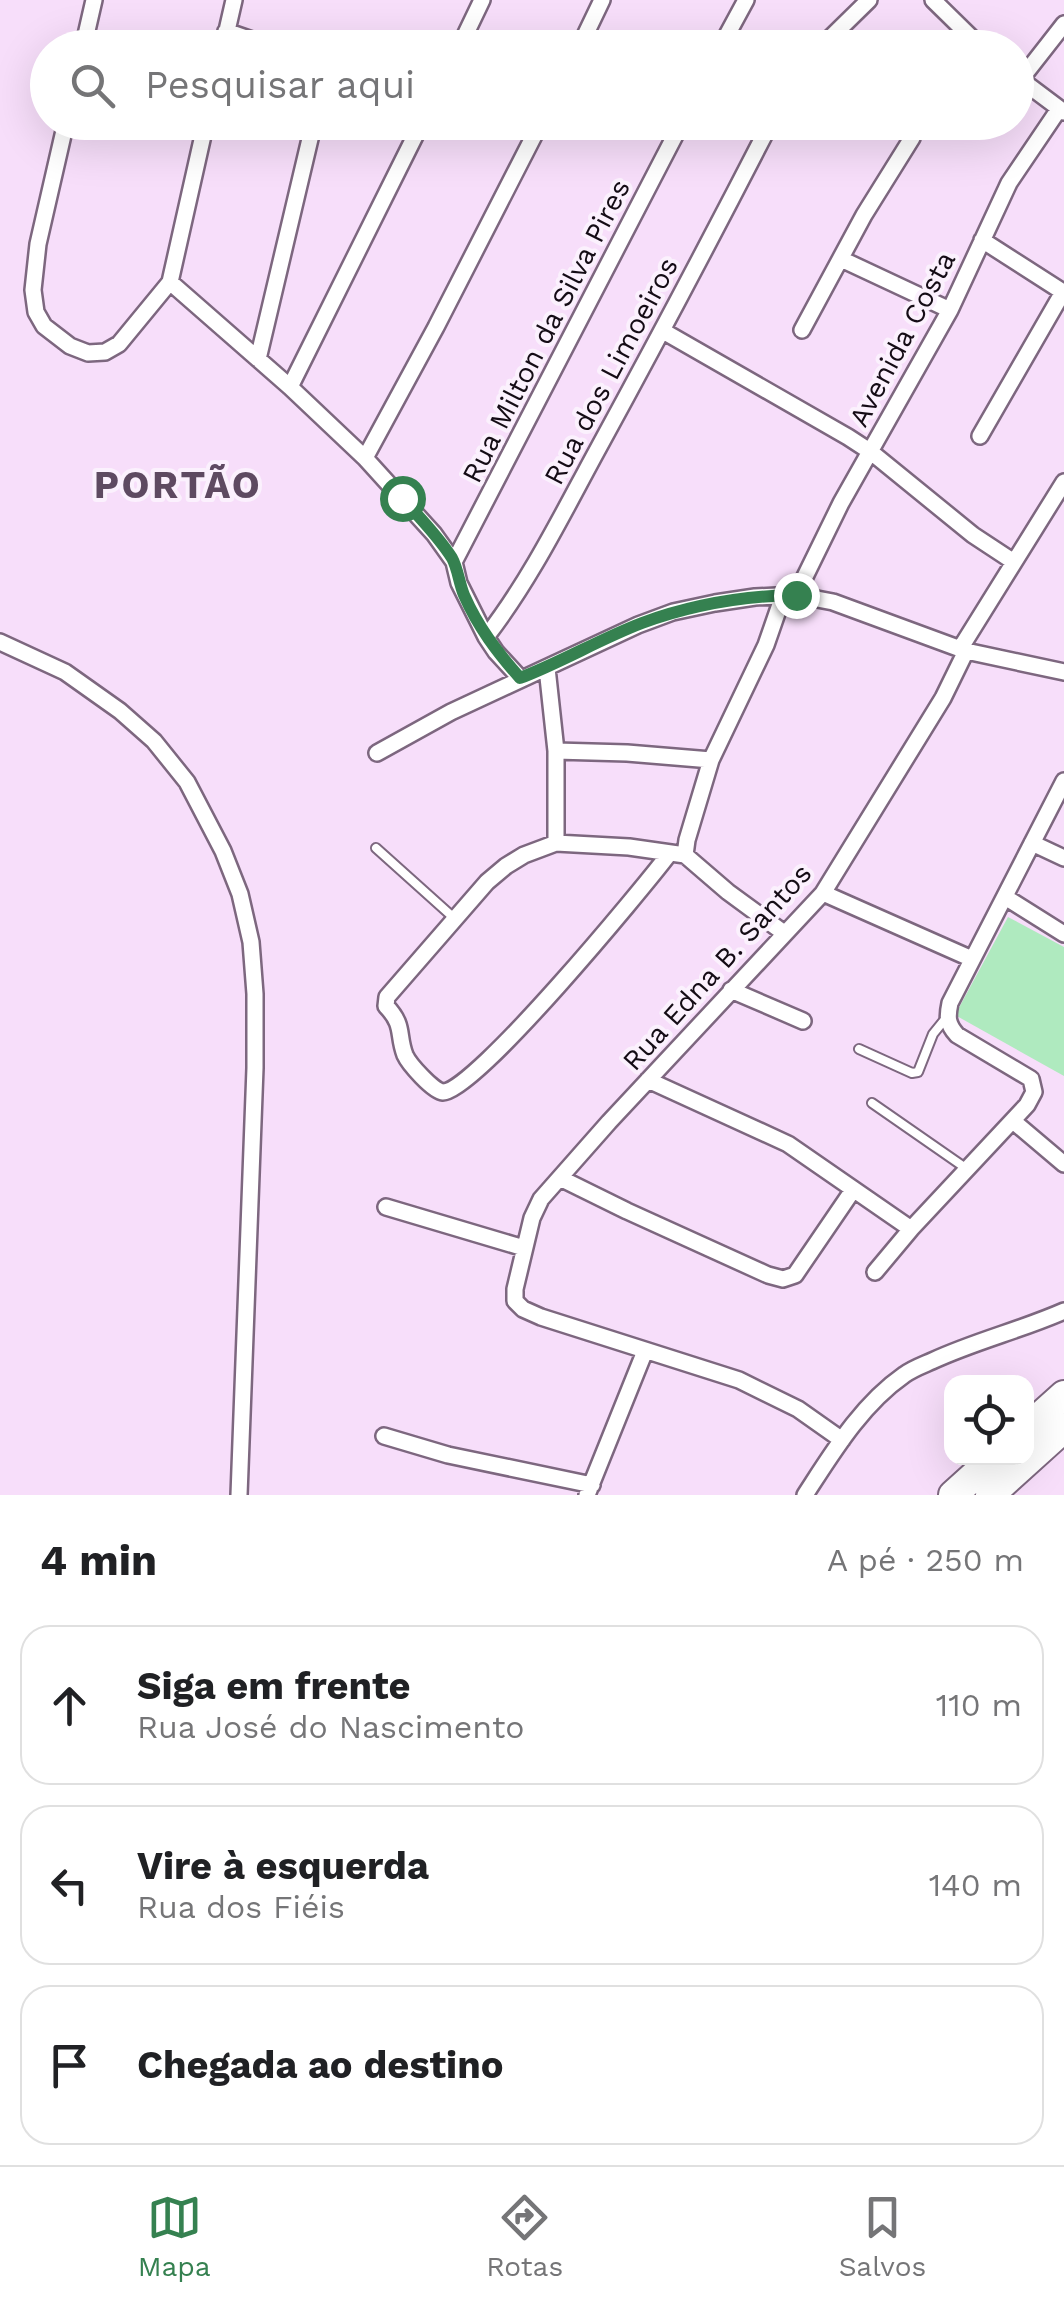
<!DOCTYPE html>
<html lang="pt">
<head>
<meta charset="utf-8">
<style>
	body { margin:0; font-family:"Work Sans",sans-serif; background:#f2f2f2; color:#202124 }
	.controls { position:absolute; right:30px; bottom:30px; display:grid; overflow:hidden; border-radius:20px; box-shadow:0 10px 40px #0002 }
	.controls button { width:90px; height:90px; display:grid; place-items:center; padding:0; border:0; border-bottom:2px solid #e0e0e0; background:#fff; color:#202124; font:50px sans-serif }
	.stop { position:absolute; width:30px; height:30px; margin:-22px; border:8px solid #358150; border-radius:50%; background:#fff }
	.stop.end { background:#358150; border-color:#fff; box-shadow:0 2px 10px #0008 }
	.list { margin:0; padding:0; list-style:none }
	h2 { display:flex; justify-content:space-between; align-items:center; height:130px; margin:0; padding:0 40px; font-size:42px }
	h2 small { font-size:32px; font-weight:400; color:#757577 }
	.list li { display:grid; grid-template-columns:65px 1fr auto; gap:30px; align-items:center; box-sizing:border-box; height:160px; margin:0 20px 20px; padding:0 20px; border:2px solid #e0e0e0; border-radius:30px }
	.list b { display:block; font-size:38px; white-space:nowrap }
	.list p { margin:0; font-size:32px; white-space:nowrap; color:#757577 }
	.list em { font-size:32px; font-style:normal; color:#757577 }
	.icon { flex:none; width:55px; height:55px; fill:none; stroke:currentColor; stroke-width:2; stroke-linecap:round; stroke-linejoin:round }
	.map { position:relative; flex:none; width:1064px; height:1495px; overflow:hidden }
	.search { position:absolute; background:#fff; box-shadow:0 10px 40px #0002; left:30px; right:30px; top:30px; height:110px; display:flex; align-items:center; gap:25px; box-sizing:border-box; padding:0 35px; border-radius:55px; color:#757577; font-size:38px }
	.sheet { height:670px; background:#fff }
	nav { display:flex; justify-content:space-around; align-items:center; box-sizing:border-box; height:140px; border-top:2px solid #e0e0e0; background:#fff; font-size:28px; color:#757577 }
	nav a { display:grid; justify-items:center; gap:5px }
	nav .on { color:#358150 }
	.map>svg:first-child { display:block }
	.green { fill:#afeabf }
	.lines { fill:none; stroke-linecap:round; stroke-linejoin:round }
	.lane-casing { stroke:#7d677f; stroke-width:12 }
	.street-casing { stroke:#7d677f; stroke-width:20 }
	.highway-casing { stroke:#7d677f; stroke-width:32 }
	.lane { stroke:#fff; stroke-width:8 }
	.street { stroke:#fff; stroke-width:15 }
	.highway { stroke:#fff; stroke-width:28 }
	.route { stroke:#358150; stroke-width:12 }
	.labels { text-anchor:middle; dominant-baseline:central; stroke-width:8; stroke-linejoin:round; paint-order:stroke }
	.street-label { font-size:28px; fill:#140c15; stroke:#fbf1fd }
	.district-label { font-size:38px; font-weight:bold; letter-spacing:2.5px; fill:#5e4a61; stroke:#fbf1fd }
</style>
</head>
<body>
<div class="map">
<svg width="1064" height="1495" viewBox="0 0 1064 1495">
	<rect width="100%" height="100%" fill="#f7defa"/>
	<path class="green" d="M1008 917 1064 947V1076L955 1015Z"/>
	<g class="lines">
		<g class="lane-casing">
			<path id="lane" d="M376 848 454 918
				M859 1049 912 1073 918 1072 933 1034 946 1018
				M872 1103 967 1169"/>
		</g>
		<g class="street-casing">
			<path id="street" d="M933 0 982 48
				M226 31 275 48
				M83 48 94 0
				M223 48 234 0
				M459 48 482 0
				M579 48 602 0
				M720 48 746 0
				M820 48 869 0
				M1016 76 1064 112
				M1021 79 1064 24
				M66 122 38 244 33 290 36 312 44 326 70 346 88 353 105 352 119 344 170 282 206 122
				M841 259 950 310
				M170 282 290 387 365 458 434 534 454 562 459 583 486 637 496 652 520 678
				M802 330 864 215 912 138
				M663 331 848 437 871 452 973 535 1014 562
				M258 359 314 122
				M290 387 422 122
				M980 436 1063 292 982 240
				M365 458 436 327 541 122
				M454 562 682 122
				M796 595 841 503 950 310 1009 183 1059 109
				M486 637C531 579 564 511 599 447 658 339 715 231 771 122
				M0 642 65 672 120 711 154 741 187 782 223 851 240 894 251 942 255 994V1068L239 1495
				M960 649 1064 482
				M547 668 556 751V843
				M556 751 627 753 711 760
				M377 753 451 712 638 625 673 612 715 603 755 597 796 595 833 602 966 651 1064 672
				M1032 843 1064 858
				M669 854C643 888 475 1092 443 1092 433 1091 409 1064 405 1055 397 1034 405 1026 386 1006L387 997 487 882 506 866 524 855 556 843 629 847 685 855
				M685 855 687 840 711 760 766 645 783 596
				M685 855 728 892 784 933
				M823 893 972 959
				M1005 897 1064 934
				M731 990 803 1021
				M648 1080 788 1144 911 1229
				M1013 1121 1064 1164
				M560 1178 627 1211 768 1275 783 1279 795 1275 853 1190
				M386 1207 524 1248
				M875 1272 911 1229 1027 1105 1034 1092 1031 1079 957 1035C947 1024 947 1017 950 1003L1064 781
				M384 1436 448 1455 592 1485
				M842 1440 798 1409 739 1380 541 1317 523 1309 515 1301V1289L532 1218 541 1199 609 1122 823 893 943 698 966 651
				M587 1495 645 1351
				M805 1495C833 1452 861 1405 904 1375 912 1369 923 1365 932 1361 975 1341 1021 1330 1064 1311"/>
		</g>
		<g class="highway-casing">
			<path id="highway" d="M1026 1429 1064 1395
				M953 1495 994 1458
				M990 1495 1064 1428"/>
		</g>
		<use href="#lane" class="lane"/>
		<use href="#street" class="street"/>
		<use href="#highway" class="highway"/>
	</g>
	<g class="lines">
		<path class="route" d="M402 498C419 517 438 536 452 558 458 569 459 583 464 595 478 627 497 652 520 678 562 662 600 639 642 623 691 605 743 596 796 595"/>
	</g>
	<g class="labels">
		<g class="street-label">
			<text transform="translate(546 331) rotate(-63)">Rua Milton da Silva Pires</text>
			<text transform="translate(902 339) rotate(-62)">Avenida Costa</text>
			<text transform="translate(611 371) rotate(-62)">Rua dos Limoeiros</text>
			<text transform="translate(717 967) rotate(-48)">Rua Edna B. Santos</text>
		</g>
		<g class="district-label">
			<text x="178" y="485">PORTÃO</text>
		</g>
	</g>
</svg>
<div class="controls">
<button><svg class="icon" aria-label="locate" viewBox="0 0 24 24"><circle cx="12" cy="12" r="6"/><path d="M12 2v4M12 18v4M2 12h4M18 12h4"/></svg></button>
</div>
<div class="stop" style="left:402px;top:498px"></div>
<div class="stop end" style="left:796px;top:595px"></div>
<div class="search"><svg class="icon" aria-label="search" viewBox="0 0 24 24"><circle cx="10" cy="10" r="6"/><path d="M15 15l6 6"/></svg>Pesquisar aqui</div>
</div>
<section class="sheet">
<h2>4 min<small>A pé · 250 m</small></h2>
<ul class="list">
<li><svg class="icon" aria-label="ahead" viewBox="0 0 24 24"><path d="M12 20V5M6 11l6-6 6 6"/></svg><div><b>Siga em frente</b><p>Rua José do Nascimento</p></div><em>110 m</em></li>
<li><svg class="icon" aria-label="left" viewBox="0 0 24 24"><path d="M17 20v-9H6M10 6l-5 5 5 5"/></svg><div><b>Vire à esquerda</b><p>Rua dos Fiéis</p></div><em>140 m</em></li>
<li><svg class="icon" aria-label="arrive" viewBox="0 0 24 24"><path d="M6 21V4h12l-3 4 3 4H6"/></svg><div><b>Chegada ao destino</b></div></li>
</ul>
</section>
<nav>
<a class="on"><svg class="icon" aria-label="map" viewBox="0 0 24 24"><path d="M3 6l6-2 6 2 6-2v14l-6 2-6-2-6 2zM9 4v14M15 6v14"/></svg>Mapa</a>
<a><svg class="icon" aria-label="directions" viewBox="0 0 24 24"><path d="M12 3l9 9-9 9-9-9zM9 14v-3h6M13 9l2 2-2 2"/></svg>Rotas</a>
<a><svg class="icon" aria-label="saved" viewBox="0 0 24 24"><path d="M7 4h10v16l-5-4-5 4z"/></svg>Salvos</a>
</nav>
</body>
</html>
